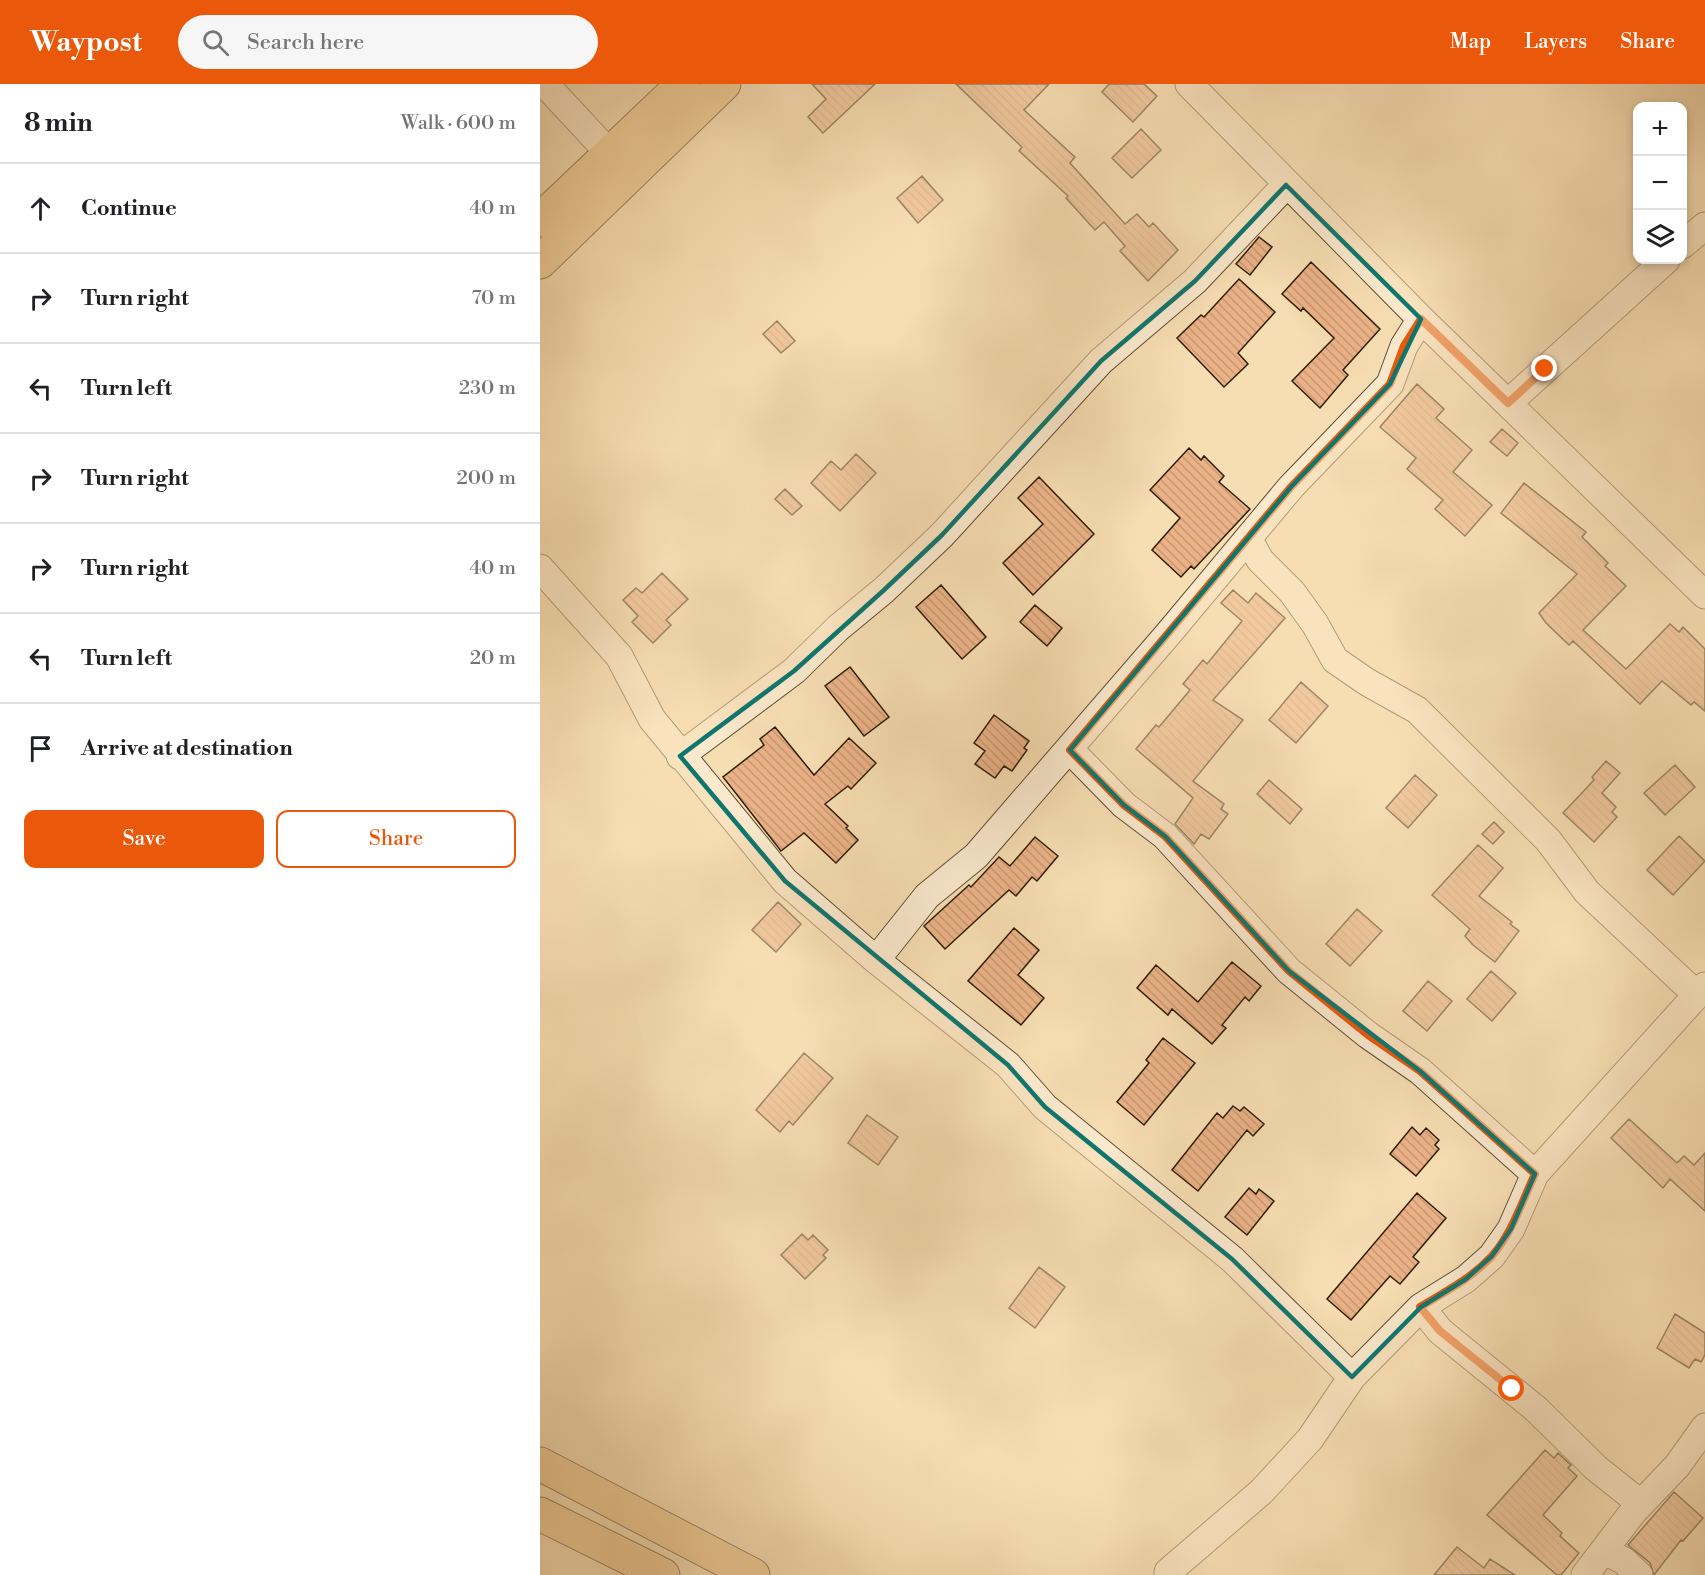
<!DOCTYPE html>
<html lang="en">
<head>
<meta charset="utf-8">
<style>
	body { margin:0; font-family:"Libre Bodoni",serif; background:#f6f6f6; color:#202124 }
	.controls { position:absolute; right:18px; top:18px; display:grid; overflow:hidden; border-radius:12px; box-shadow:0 3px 9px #0003 }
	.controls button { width:54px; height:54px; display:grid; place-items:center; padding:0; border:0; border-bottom:2px solid #e0e0e0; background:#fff; color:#202124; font:30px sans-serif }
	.stop { position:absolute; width:18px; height:18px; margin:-14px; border:4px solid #ea580c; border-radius:50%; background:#fff }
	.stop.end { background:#ea580c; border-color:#fff; box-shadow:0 2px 6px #0008 }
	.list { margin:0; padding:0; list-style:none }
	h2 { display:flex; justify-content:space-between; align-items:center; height:78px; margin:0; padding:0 24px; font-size:26px }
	h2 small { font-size:20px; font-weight:400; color:#757577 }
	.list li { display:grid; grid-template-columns:39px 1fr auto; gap:18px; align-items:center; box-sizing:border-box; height:90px; padding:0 24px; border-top:2px solid #e0e0e0 }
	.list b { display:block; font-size:22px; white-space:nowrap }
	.list em { font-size:20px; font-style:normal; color:#757577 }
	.actions { display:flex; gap:12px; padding:18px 24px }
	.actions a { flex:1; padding:14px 0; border:2px solid #ea580c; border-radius:12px; text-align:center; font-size:21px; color:#ea580c }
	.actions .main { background:#ea580c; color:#fff }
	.icon { flex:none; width:33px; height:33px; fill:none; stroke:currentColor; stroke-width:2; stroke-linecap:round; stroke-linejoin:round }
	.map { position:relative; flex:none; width:1165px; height:1491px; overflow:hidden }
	header { display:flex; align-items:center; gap:36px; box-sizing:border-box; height:84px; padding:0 30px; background:#ea580c; color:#fff }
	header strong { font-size:28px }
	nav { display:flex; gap:33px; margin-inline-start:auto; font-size:21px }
	.search { width:420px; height:54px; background:#f6f6f6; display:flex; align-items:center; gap:15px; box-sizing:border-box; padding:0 21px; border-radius:33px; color:#757577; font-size:22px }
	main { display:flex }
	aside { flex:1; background:#fff }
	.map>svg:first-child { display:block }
	.building { fill:url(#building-back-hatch); stroke:#2e1e08; stroke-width:1.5 }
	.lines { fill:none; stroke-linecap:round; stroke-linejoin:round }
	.minor-casing { stroke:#604e32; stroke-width:29 }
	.major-casing { stroke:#2e1e08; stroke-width:35 }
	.highway-casing { stroke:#2e1e08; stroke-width:35 }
	.minor { stroke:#fae9cd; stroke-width:27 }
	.major { stroke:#ecbe79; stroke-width:33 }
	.highway { stroke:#ecbe79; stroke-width:33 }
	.route { stroke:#ea580c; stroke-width:8 }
	.marked { fill:none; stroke:#0f766e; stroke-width:4.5; stroke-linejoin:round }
</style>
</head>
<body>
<header>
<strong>Waypost</strong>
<div class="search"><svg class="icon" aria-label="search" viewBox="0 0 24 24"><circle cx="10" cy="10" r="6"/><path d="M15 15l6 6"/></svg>Search here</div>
<nav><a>Map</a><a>Layers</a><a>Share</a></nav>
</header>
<main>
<aside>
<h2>8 min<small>Walk · 600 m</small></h2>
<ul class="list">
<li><svg class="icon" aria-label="ahead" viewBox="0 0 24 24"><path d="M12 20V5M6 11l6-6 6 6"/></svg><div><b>Continue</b></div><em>40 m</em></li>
<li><svg class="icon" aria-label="right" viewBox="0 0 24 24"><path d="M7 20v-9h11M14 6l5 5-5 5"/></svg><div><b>Turn right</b></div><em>70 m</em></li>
<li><svg class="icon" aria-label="left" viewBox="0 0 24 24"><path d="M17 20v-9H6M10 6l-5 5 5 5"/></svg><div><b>Turn left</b></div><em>230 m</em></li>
<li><svg class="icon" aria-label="right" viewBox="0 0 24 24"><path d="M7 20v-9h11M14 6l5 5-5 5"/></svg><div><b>Turn right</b></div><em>200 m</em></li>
<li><svg class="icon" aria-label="right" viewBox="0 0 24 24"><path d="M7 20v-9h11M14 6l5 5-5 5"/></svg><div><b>Turn right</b></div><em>40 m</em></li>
<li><svg class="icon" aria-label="left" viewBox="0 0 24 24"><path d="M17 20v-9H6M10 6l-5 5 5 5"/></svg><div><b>Turn left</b></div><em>20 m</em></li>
<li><svg class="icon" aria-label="arrive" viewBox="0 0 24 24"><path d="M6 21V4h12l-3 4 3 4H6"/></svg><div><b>Arrive at destination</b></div></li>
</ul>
<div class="actions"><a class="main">Save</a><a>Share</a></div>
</aside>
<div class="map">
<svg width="1165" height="1491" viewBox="0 0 1165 1491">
	<defs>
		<pattern id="building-back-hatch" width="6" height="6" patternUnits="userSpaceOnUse" patternTransform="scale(1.5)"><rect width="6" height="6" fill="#ebb287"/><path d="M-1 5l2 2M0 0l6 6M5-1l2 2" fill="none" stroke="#ca9973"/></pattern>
	</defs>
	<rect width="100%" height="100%" fill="#f7ddb2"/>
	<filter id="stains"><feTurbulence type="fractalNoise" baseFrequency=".00333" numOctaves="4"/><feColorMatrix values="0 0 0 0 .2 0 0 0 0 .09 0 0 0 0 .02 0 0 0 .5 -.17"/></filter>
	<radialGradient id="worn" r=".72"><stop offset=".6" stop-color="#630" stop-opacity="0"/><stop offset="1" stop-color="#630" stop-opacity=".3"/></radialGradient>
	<path class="building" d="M272 0H335L283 49 268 33 286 15Z
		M416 0H509L484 26 535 73 530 79 585 140 597 130 609 143 613 139 638 166 608 197 580 167 585 162 564 138 555 146 526 114 528 112 479 67 482 63Z
		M569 0H604L617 12 593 38 562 8Z
		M601 45 621 66 592 94 572 74Z
		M382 92 403 116 378 139 357 114Z
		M719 153 732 163 710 191 696 180Z
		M771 178 840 245 803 286 808 291 780 324 752 297 794 254 763 224 761 227 742 210Z
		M699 195 735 228 698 269 708 280 684 303 637 254 661 231 664 233Z
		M237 237 255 257 241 269 223 250Z
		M877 300 904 325 896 334 932 366 913 388 952 421 925 452 895 425 903 416 867 385 876 374 840 343Z
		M962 345 978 359 967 372 950 358Z
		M649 364 661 376 664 372 684 392 679 398 710 425 654 485 651 482 641 493 612 466 640 434 610 406Z
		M316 370 336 389 300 427 271 399 291 377 301 386Z
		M499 393 554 450 493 511 463 479 503 440 478 414Z
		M984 399 1046 448 1042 453 1068 479 1065 482 1086 502 1043 546 1086 585 1130 540 1139 548 1143 543 1165 565V627L1154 618 1151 621 1122 597 1100 620 1033 557 1029 561 1006 539 999 529 1037 490 961 429Z
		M245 405 262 422 252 431 235 415Z
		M122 489 148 515 126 536 131 541 113 559 92 538 98 532 83 516 96 504 102 509Z
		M401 501 446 553 422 575 376 523Z
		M693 506 708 519 716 509 745 534 673 616 703 636 653 697 684 720 681 725 688 730 669 755 661 750 654 760 635 740 653 714 596 665 616 641 619 643 650 606 643 600 663 576 667 580 702 537 681 519Z
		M495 521 522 544 507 562 480 538Z
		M310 583 349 633 324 652 285 602Z
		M761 598 788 622 756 659 729 636Z
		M454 631 489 657 484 664 487 666 472 687 464 682 455 694 435 680 445 667 434 659Z
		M235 643 274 691 309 654 336 679 311 705 308 702 285 720 308 742 306 744 318 756 296 779 264 749 241 767 183 693 224 661 220 655Z
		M1066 677 1080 689 1062 709 1076 723 1072 728 1077 733 1054 758 1023 729 1054 696 1052 693Z
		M1135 681 1155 703 1125 731 1104 709Z
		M875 691 897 711 868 744 846 724Z
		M729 696 762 725 750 740 717 710Z
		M954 738 964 748 953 760 942 750Z
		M1139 752 1165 777 1133 811 1107 786Z
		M495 753 518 772 497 797 492 793 476 812 469 806 405 865 384 842 429 801 431 803 459 773 470 782Z
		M938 761 963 784 939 812 972 838 970 840 979 847 955 878 933 861 925 852 930 845 892 811Z
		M238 818 261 840 236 868 212 846Z
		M817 825 842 847 810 882 786 860Z
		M474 844 499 866 478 891 504 914 481 941 428 897Z
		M692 878 721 902 709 917 705 913 682 941 686 944 672 960 632 925 628 931 597 904 616 881 658 918Z
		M951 887 976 909 952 937 927 915Z
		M888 897 912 917 887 947 863 927Z
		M623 954 655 979 604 1041 577 1018 609 979 606 976Z
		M264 969 293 994 253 1041 249 1037 240 1048 216 1026Z
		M693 1022 700 1027 704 1023 724 1040 713 1052 707 1046 658 1107 632 1086 677 1029 683 1034Z
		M327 1031 358 1053 338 1081 308 1059Z
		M1089 1035 1137 1079 1144 1072 1154 1081 1165 1069V1127L1130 1095 1123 1104 1071 1054Z
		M872 1043 880 1051 886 1044 899 1056 895 1061 899 1065 876 1092 850 1070Z
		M709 1104 716 1110 719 1105 734 1117 707 1151 685 1133Z
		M877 1109 906 1134 873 1173 879 1178 860 1200 850 1192 811 1236 787 1215Z
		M262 1150 268 1156 273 1151 288 1166 283 1171 286 1174 265 1195 241 1171Z
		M499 1183 525 1203 495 1244 469 1224Z
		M1135 1230 1165 1249V1271L1161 1278 1155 1275 1149 1284 1117 1264Z
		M1005 1366 1014 1374 1018 1369 1031 1381 1028 1384 1037 1392 1003 1431 1022 1449 1020 1452 1039 1469 1021 1491H1017L947 1431Z
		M1134 1408 1163 1434 1143 1457 1141 1456 1114 1491 1110 1479 1088 1461Z
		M917 1463 944 1484 950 1475 975 1491H894Z"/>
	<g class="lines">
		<g class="minor-casing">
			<path id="minor" d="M5 0 70 70
				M649 0 881 235 1165 511
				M1142 161 1165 142
				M968 319 1126 176
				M709 456 720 476 752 508 775 540 795 576 827 598 877 626 1008 756 1047 808 1157 911
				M0 484 79 572 112 635 245 797 336 876 468 981 505 1023 692 1175 812 1293
				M530 666 584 721 625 752 749 887 828 951 880 987 995 1090
				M140 672 254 587 298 544 344 506 402 451 561 277 655 197 746 101
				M336 876 387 812 436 772 629 549 751 403 850 300 864 262 881 235
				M881 1223 900 1247 996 1325 1056 1384 1100 1419
				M1065 1467 1084 1477 1099 1491
				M628 1488 721 1408 770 1355 812 1293 881 1223 926 1195 952 1172 971 1145 995 1090 1165 902
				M1045 1491 1093 1428 1137 1382 1165 1343"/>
		</g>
		<g class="major-casing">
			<path id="major" d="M0 136 143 0
				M0 178 184 0"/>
		</g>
		<g class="highway-casing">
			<path id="highway" d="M0 1380 213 1491
				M0 1430 123 1491"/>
		</g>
		<use href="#minor" class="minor"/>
		<use href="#major" class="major"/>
		<use href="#highway" class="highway"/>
	</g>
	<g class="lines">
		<path class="route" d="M972 1305 900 1247 880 1223C905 1208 932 1194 952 1172 972 1149 982 1118 995 1090L880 987 828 951 749 887 625 752 584 721 530 666 751 403 850 300 864 262 881 235 968 319 1005 285"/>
	</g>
	<path d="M0 0H1165V1491H0ZM746 101 881 235 850 300 751 403 530 666 584 721 625 752 749 887 880 987 995 1090 971 1145 952 1172 926 1195 881 1223 812 1293 692 1175 505 1023 468 981 245 797 140 672 254 587 344 506 402 451 561 277 655 197Z" fill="#f7ddb2" fill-opacity=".55" fill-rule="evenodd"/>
	<path class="marked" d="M746 101 881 235 850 300 751 403 530 666 584 721 625 752 749 887 880 987 995 1090 971 1145 952 1172 926 1195 881 1223 812 1293 692 1175 505 1023 468 981 245 797 140 672 254 587 344 506 402 451 561 277 655 197Z"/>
	<rect width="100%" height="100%" filter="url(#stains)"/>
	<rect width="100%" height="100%" fill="url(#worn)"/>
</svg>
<div class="controls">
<button>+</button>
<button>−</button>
<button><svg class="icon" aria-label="layers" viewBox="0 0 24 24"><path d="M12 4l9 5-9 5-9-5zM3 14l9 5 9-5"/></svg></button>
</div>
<div class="stop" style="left:972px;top:1305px"></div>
<div class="stop end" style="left:1005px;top:285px"></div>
</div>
</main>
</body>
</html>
